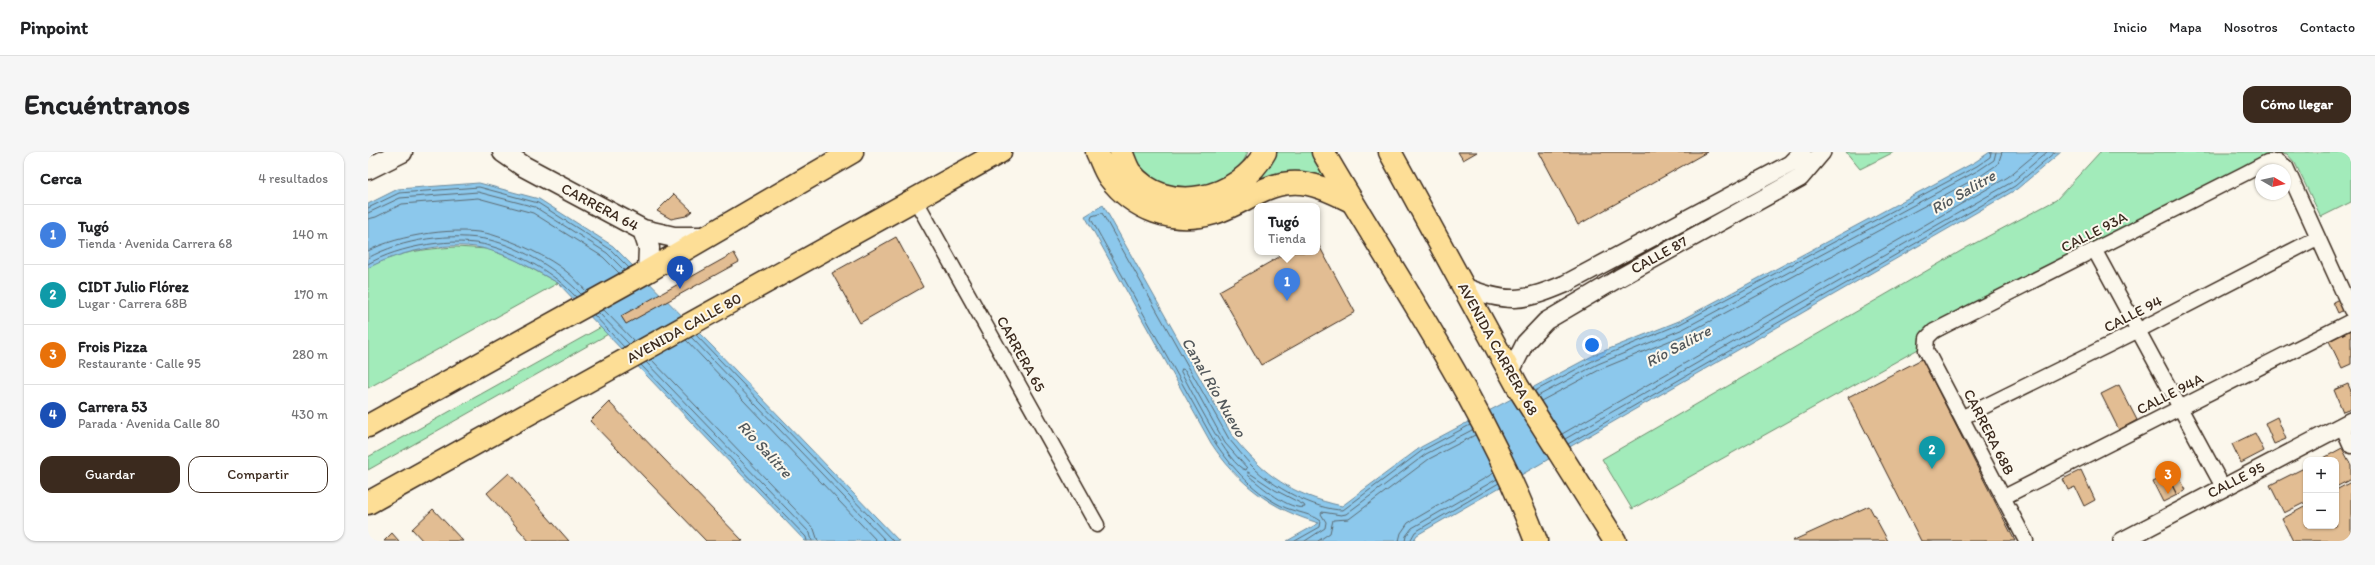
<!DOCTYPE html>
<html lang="es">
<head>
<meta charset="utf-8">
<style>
	body { margin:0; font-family:Itim,sans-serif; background:#f6f6f6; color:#202124 }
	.controls { position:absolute; right:12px; bottom:12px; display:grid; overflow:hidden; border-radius:8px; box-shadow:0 1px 3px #0004 }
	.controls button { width:36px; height:36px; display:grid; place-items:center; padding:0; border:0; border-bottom:1px solid #e0e0e0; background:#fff; color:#202124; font:20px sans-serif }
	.compass { position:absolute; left:1887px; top:12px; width:36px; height:36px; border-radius:50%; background:#fff; box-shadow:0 1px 3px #0004; rotate:99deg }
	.you { position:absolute; left:1224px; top:193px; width:14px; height:14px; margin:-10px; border:3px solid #fff; border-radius:50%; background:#1a73e8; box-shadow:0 0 0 6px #1a73e833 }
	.badge { display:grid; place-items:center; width:26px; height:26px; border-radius:50%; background:#3b2a1e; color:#fff; font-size:13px; font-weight:700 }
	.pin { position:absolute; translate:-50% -33px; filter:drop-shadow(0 1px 2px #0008) }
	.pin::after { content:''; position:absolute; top:21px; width:14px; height:12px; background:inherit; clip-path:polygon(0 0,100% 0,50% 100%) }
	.popup { position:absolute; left:886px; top:51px; width:66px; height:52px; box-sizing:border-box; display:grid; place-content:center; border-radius:8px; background:#fff; filter:drop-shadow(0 1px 3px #0005); font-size:13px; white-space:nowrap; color:#757577 }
	.popup b { font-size:15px; color:#202124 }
	.popup::after { content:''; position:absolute; left:50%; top:100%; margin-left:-8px; border:8px solid transparent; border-top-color:#fff }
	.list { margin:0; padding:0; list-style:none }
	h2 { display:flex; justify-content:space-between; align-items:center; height:52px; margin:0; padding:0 16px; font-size:17px }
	h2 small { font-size:13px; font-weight:400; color:#757577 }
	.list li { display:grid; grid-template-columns:26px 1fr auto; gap:12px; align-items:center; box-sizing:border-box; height:60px; padding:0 16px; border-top:1px solid #e0e0e0 }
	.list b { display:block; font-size:15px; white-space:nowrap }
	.list p { margin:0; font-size:13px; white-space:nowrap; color:#757577 }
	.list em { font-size:13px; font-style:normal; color:#757577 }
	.actions { display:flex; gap:8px; padding:12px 16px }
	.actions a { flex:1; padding:9px 0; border:1px solid #3b2a1e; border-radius:12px; text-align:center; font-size:14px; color:#3b2a1e }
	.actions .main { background:#3b2a1e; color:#fff }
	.map { position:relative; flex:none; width:1983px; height:389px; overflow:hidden; border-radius:12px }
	header { display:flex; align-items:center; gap:24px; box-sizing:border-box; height:56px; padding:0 20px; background:#fff; border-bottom:1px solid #e0e0e0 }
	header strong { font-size:19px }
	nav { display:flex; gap:22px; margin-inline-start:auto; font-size:14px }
	.intro { display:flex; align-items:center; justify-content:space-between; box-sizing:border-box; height:96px; padding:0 24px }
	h1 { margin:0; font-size:28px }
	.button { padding:10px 18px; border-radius:12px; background:#3b2a1e; color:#fff; font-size:14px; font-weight:700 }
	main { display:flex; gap:24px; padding:0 24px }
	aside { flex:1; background:#fff; border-radius:12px; box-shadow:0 1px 3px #0004 }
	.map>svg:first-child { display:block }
	.green { fill:#a2ebba; stroke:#6e8a6c }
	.water { fill:#8cc8ec; stroke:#6c899a }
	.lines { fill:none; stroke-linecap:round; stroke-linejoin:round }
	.shore { stroke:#5b6970; stroke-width:1 }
	.building { fill:#e2bd93; stroke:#3b2a1e }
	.minor-casing { stroke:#3b2a1e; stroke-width:17 }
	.tertiary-casing { stroke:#3b2a1e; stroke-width:20 }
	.secondary-casing { stroke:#3b2a1e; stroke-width:23 }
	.primary-casing { stroke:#3b2a1e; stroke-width:25 }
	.trunk-casing { stroke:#3b2a1e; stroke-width:25 }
	.minor { stroke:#fbf7ec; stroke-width:14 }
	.tertiary { stroke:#fbf7ec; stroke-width:17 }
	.secondary { stroke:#fbf7ec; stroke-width:20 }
	.primary { stroke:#fdde96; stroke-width:22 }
	.trunk { stroke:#fdde96; stroke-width:22 }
	.labels { text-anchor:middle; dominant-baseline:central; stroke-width:4; stroke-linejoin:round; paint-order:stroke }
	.street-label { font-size:15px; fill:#3b2a1e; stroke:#fbf7ec }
	.water-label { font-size:16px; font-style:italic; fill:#53595c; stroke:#fbf7ec }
</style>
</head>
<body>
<header>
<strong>Pinpoint</strong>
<nav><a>Inicio</a><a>Mapa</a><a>Nosotros</a><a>Contacto</a></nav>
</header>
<div class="intro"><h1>Encuéntranos</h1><a class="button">Cómo llegar</a></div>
<main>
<aside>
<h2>Cerca<small>4 resultados</small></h2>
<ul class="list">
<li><span class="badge" style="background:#3f7fe0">1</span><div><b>Tugó</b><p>Tienda · Avenida Carrera 68</p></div><em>140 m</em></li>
<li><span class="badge" style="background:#0f9aa8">2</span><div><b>CIDT Julio Flórez</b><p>Lugar · Carrera 68B</p></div><em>170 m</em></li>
<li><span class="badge" style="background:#e8710a">3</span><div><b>Frois Pizza</b><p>Restaurante · Calle 95</p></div><em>280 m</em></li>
<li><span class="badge" style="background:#1a4fb4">4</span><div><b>Carrera 53</b><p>Parada · Avenida Calle 80</p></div><em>430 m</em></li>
</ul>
<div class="actions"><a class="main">Guardar</a><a>Compartir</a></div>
</aside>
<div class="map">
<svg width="1983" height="389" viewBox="0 0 1983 389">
	<rect width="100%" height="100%" fill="#fbf7ec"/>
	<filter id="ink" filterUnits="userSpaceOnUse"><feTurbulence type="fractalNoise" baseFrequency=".025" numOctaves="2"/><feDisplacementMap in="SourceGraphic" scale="8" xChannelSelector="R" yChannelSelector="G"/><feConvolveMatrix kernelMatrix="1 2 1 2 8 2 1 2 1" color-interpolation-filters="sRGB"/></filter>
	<g filter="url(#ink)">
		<path class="green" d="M764 0H880L871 18 845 33 823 40 798 35 778 25 766 9Z
			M909 0H945L966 36 875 35 894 18Z
			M1478 0H1526L1492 17Z
			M1732 0H1903L1264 357 1234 307 1598 96 1688 48Z
			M1905 0H1983V50L1953 65 1927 11 1919 2Z
			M88 95 120 97 148 108 190 131 0 236V116C28 100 56 97 88 95Z
			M253 164 258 172 0 318V305Z"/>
		<path class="water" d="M1622 0H1693L1649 37 1049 383 1045 389H919L951 371C904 358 869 331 843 291L717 64 735 53 865 285C897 324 924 343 974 354L1053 295 1226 203 1311 169 1607 10Z
			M111 31 171 47 245 94 345 195 531 389H437L190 131C168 119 146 105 121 98 86 87 31 99 0 116V52L30 37Z"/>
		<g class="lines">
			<path class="shore" d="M0 56 31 41 111 35 170 51 242 97 261 116
				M0 61 32 46 110 40 167 55 239 101 256 118
				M0 67 8 65 34 52 110 46 165 61 235 105 251 121
				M0 99C29 83 93 73 125 83 148 90 181 105 199 120 206 125 212 133 218 139
				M0 106C34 87 84 80 122 88 155 96 190 118 213 142
				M0 112C30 94 88 84 122 94 154 103 186 121 208 145
				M235 157 266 189
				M230 160 261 192
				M226 163 256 195
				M328 183 525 389
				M323 185 518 389
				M318 188 509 389
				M283 207 446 377 450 389
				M278 210 442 381 444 389
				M273 213 438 385 439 389
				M814 217 817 218 857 291 879 316 878 318C861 316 823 237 813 220Z
				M1167 239 1228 207 1312 172 1609 14 1622 5 1623 0
				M1170 244 1230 212 1315 177 1611 18 1626 8 1628 0
				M1173 249 1233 217 1318 182 1614 23 1630 12 1634 0
				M1194 282 1640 25 1670 0
				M1197 287 1644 30 1679 0
				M1200 292 1647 34 1687 0
				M880 320 907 338 936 353 937 355C921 359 893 334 881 324Z
				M927 389 952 375 953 369C944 362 928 360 918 356 888 343 864 316 846 289L723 67 724 64 734 61 861 287C869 296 876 306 884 314 903 334 947 358 975 358L1055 298 1102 273
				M937 389 957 376 958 370 953 362 954 360 973 363 978 362 1058 302 1104 278
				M950 389 962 381 965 368 981 367 1061 307 1107 283
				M1031 389 1033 381 1040 371 1126 321
				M1037 389 1038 384 1044 376 1129 327
				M1042 389 1047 380 1131 331"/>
		</g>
		<path class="building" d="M1090 0H1109L1095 8Z
			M1171 0H1339L1210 73Z
			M306 42 324 59 318 64 303 67 289 59Z
			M528 85 555 135 492 171 464 121Z
			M949 90 987 160 893 213 851 139 920 100H949Z
			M366 101 371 110 258 172 253 164Z
			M1973 146 1976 158 1970 161 1965 150Z
			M1983 178V212L1974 216 1961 189Z
			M1554 207 1647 389H1553L1480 245Z
			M1980 232 1983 239V257L1975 260 1966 238Z
			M1751 233 1769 268 1751 278 1733 242Z
			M241 250 375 389H338L222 269Z
			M1909 265 1918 287 1906 292 1897 271Z
			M1887 281 1896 299 1873 311 1864 292Z
			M1974 296 1983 313V327L1968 335V308H1952Z
			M1938 315V350L1916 361 1902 333Z
			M1713 318 1727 348 1716 354 1707 335 1700 338 1695 327Z
			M1808 319 1818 338 1809 343 1799 323Z
			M141 321 201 389H161L119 341Z
			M1799 323 1809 343 1795 350 1785 330Z
			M1983 330V389H1925L1914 367 1938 354V374H1968V338Z
			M1501 354 1520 389H1424Z
			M65 357 95 389H55L44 377Z
			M24 381 31 389H16Z"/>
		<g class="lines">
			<g class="minor-casing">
				<path id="minor" d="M547 47 729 373
					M1727 99 1855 335
					M1595 265 1771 178 1949 86
					M1974 274 1983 294
					M1636 345 1983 169
					M1658 389 1558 198 1559 186 1566 179 1876 22 1899 10 1910 9 1918 15 1983 158"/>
			</g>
			<g class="tertiary-casing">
				<path id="tertiary" d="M1095 134C1138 152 1155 150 1197 132L1422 12 1434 0
					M1142 221 1157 191 1178 169 1251 126 1432 26 1454 0
					M1754 389 1983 269"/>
			</g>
			<g class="secondary-casing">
				<path id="secondary" d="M135 0 155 14 275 78 306 85H337
					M0 17 34 0
					M275 78 281 96 280 119"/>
			</g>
			<g class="primary-casing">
				<path id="primary" d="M955 0C1029 128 1116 250 1168 389
					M1022 0 1150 235 1247 389"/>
			</g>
			<g class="trunk-casing">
				<path id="trunk" d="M729 0C733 8 736 18 741 25 766 58 805 73 846 61 872 53 894 33 922 31 943 29 965 40 983 49
					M753 0C756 6 758 14 762 20 798 66 872 47 897 0
					M0 274 280 119 484 0
					M0 351 632 0"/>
			</g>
			<use href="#minor" class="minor"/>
			<use href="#tertiary" class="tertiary"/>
			<use href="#secondary" class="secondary"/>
			<use href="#primary" class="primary"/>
			<use href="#trunk" class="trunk"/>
		</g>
	</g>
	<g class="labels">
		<g class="street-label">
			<text transform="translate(232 55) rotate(28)">CARRERA 64</text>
			<text transform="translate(1726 80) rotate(-27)">CALLE 93A</text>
			<text transform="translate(1291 103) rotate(-29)">CALLE 87</text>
			<text transform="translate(1765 162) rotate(-27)">CALLE 94</text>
			<text transform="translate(316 176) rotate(-29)">AVENIDA CALLE 80</text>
			<text transform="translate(1130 197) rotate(61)">AVENIDA CARRERA 68</text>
			<text transform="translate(653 202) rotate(61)">CARRERA 65</text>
			<text transform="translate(1802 242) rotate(-27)">CALLE 94A</text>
			<text transform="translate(1621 280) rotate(63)">CARRERA 68B</text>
			<text transform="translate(1868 328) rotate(-27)">CALLE 95</text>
		</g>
		<g class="water-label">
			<text transform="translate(1595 40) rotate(-30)">Río Salitre</text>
			<text transform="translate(1310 194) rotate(-28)">Río Salitre</text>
			<text transform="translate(846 235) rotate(60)">Canal Río Nuevo</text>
			<text transform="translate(397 297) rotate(47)">Río Salitre</text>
		</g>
	</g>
</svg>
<div class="controls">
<button>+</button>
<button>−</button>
</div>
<svg class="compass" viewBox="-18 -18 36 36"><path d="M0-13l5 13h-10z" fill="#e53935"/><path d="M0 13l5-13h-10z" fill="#757577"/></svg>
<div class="you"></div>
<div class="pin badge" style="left:919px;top:149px;background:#3f7fe0">1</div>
<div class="popup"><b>Tugó</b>Tienda</div>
<div class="pin badge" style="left:1564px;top:317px;background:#0f9aa8">2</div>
<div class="pin badge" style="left:1800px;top:342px;background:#e8710a">3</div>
<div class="pin badge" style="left:312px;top:137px;background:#1a4fb4">4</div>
</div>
</main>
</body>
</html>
